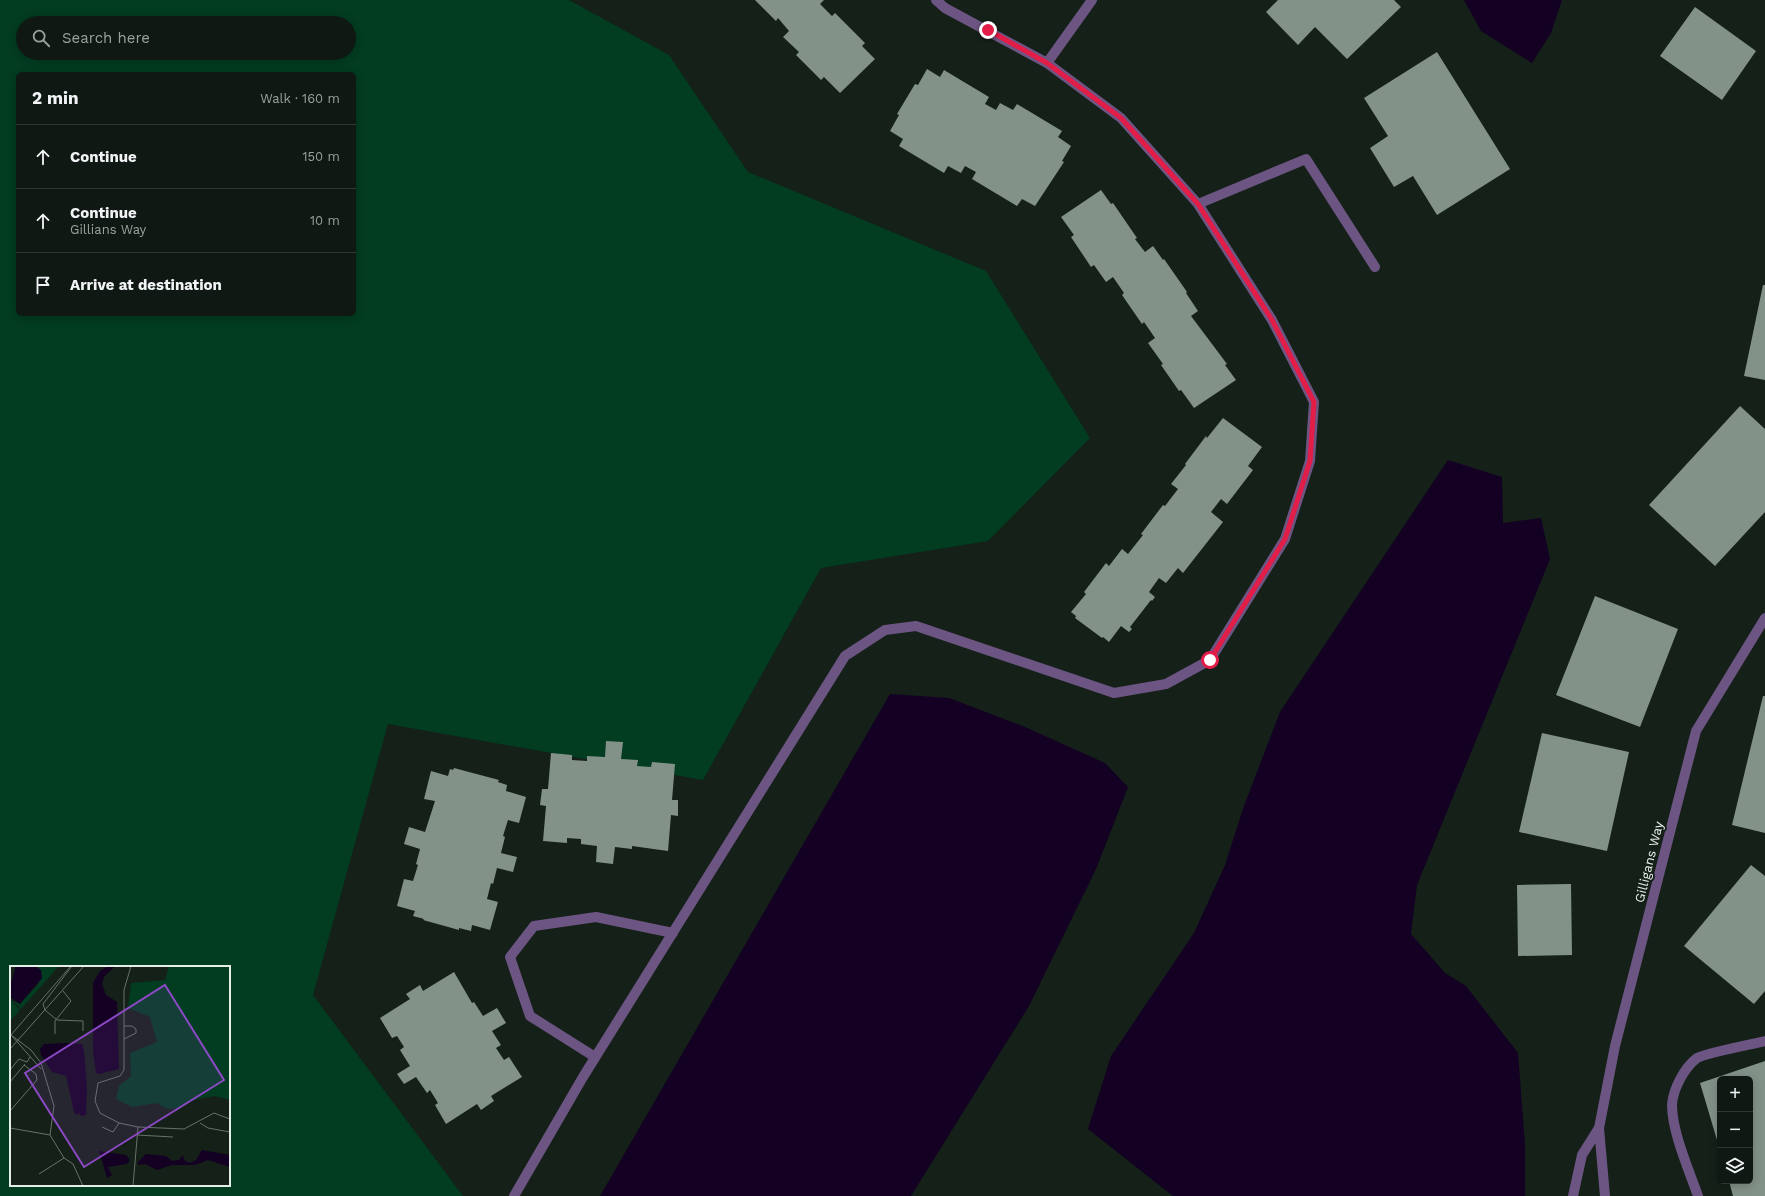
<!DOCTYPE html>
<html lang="en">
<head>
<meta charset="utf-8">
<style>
	body { margin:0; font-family:"Work Sans",sans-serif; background:#18211b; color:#f1f3f6 }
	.controls { position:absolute; right:12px; bottom:12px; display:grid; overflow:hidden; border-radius:6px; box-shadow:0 2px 10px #0003 }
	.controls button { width:36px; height:36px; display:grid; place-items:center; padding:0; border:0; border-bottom:1px solid #2f3732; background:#0f1812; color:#f1f3f6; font:20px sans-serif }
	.stop { position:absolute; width:12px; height:12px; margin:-9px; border:3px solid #e11d48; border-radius:50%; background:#fff }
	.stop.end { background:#e11d48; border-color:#fff; box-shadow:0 1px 4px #0008 }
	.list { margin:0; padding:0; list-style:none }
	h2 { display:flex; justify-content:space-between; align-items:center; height:52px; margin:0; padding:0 16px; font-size:17px }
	h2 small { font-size:13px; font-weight:400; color:#9ba09f }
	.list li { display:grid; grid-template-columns:26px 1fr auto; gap:12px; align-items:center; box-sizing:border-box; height:64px; padding:0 16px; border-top:1px solid #2f3732 }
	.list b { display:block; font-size:15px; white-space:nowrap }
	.list p { margin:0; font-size:13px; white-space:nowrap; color:#9ba09f }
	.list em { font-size:13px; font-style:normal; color:#9ba09f }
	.icon { flex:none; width:22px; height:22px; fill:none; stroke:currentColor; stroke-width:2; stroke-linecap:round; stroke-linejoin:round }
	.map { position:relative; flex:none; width:1765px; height:1196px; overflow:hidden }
	.search { position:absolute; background:#0f1812; box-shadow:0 2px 10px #0003; left:16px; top:16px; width:340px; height:44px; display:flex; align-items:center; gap:10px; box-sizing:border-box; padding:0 14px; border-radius:22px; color:#9ba09f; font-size:15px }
	.panel { position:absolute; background:#0f1812; box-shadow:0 2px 10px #0003; left:16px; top:72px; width:340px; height:244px; border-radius:6px }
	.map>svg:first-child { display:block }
	.green { fill:#023c21; fill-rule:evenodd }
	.water { fill:#130023 }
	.building { fill:#839288 }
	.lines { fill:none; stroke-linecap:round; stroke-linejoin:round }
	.service { stroke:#6c5582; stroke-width:10 }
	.minor { stroke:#6c5582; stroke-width:10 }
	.route { stroke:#e11d48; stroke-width:5 }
	.labels { text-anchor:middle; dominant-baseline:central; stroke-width:4; stroke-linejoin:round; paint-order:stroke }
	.street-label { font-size:13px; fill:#e6eee8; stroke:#142018 }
	.inset-road { fill:none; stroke:#68726b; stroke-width:1 }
	.view { fill:#8b49c5; fill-opacity:0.15; stroke:#8b49c5; stroke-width:2 }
	.inset-edge { fill:none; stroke:#e6eee8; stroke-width:2 }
</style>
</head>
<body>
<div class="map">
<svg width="1765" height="1196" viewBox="0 0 1765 1196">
	<rect width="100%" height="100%" fill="#142018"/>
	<path class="green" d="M0 0H569L669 55 748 172 986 271 1090 438 988 541 821 568 703 780 388 724 313 995 463 1196H0ZM23 23H349V53H23ZM18 74H354V314H18ZM11 967H229V1185H11Z"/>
	<path class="water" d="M1464 0H1562L1551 33 1532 63 1481 31Z
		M1448 460 1502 477 1503 523 1541 518 1550 559 1417 885 1411 934 1445 973 1466 986 1518 1053 1525 1145V1196H1173L1088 1129 1111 1056 1194 933 1225 865 1244 806 1280 712Z
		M890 694 949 698 1025 727 1105 763 1128 787 1096 869 1029 1006 911 1196H600Z"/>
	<path class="building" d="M755 0H824L820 4 832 16 835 13 865 43 862 46 875 59 840 93 824 77 821 80 796 55 799 52 783 37 789 31 778 18 776 21Z
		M1278 0H1394L1401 7 1347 59 1315 27 1298 45 1266 12Z
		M1695 7 1756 51 1722 100 1660 56Z
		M1437 52 1510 169 1437 215 1413 176 1394 187 1370 148 1388 136 1364 98Z
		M927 69 940 77 944 70 989 97 985 104 996 110 1000 103 1013 110 1017 104 1062 131 1058 137 1071 146 1062 161 1064 162 1035 206 1022 199 1017 206 972 179 976 172 965 166 961 173 948 166 944 173 899 146 903 139 890 131 899 115 897 114 915 84 918 85Z
		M1101 190 1111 204 1113 203 1137 238 1135 239 1145 252 1153 246 1163 260 1164 259 1187 292 1186 293 1198 311 1191 316 1227 364 1225 365 1236 380 1194 408 1181 390 1179 391 1161 365 1163 364 1148 343 1155 338 1144 322 1142 324 1122 295 1124 293 1113 277 1106 282 1094 265 1091 267 1071 237 1074 235 1061 217Z
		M1763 285H1765V380L1744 376Z
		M1740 406 1765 429V512L1715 566 1649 505Z
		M1223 418 1262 447 1248 466 1253 470 1227 504 1221 499 1211 512 1223 522 1183 573 1178 568 1166 583 1159 578 1149 592 1155 597 1152 601 1151 600 1130 627 1132 629 1129 632 1121 626 1109 642 1103 637 1102 638 1075 618 1076 616 1071 612 1086 594 1084 592 1106 563 1109 566 1122 549 1128 554 1143 535 1141 534 1163 505 1165 506 1178 489 1171 484 1186 465 1185 464 1206 436 1207 438Z
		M1595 596 1678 629 1640 727 1556 695Z
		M1763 696H1765V833L1732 825Z
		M1542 733 1629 752 1607 851 1519 832Z
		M606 741 623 742 621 759 638 760 637 766 651 767 652 762 675 764 672 800H678V816L671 815 668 851 632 846V849L615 847 613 864 596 862 597 846 581 844V839L567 838V843L543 841 546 806 540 805 542 789H548L551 753 572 755V760L587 761V756L605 757Z
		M454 768 499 780 498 782 507 785 506 791 526 797 519 823 508 820 503 836 505 837 501 853 517 857 513 872 497 868 493 884 491 883 487 899 498 902 490 930 472 925 471 931 459 928V930L423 920 424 919 413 916 415 911 397 906 404 879 413 881 418 865 416 864 420 849 404 844 409 827 425 832 435 801 424 799 431 771 448 776 450 769 453 770Z
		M1751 865 1765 876V991L1754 1004 1684 946Z
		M1571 884 1572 955 1518 956 1517 885Z
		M454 972 472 1003 474 1002 483 1016 497 1008 506 1023 492 1031 501 1045 496 1048 504 1060 509 1057 522 1077 491 1096 494 1101 481 1110 477 1104 446 1124 435 1105 438 1103 430 1090 427 1093 416 1077 404 1084 397 1074 410 1066 400 1050 404 1047 397 1036 392 1038 380 1018 410 999 406 994 420 985 423 991Z
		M1765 1061V1196H1733L1729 1181H1750V1079H1720V1150L1700 1083Z"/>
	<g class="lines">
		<path class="service" d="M595 1057 530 1016 510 957 534 926 596 917 673 933
			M1698 1196C1689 1170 1672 1132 1672 1105 1673 1089 1684 1068 1697 1058 1705 1053 1753 1044 1765 1041"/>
		<path class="minor" d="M936 0 945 8 1047 63 1092 0
			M1198 204 1306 159 1375 267
			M514 1196 583 1077 845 656 885 630 916 626 1114 693 1166 684 1210 660 1285 539 1310 461 1314 402 1272 320 1198 204 1121 118 1047 63
			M1573 1196 1582 1155 1599 1128
			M1605 1196 1599 1128 1615 1046 1696 731 1765 618"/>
	</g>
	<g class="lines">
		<path class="route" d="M988 30 1047 63 1121 118 1198 204 1272 320 1314 402 1310 461 1285 539 1210 660"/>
	</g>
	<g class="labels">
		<g class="street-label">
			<text transform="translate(1649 862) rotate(-76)">Gilligans Way</text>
		</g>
	</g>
	<g transform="translate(10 966)">
		<rect width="220" height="220" fill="#142018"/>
		<path d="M25 0H49L11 43 3 35 10 38 29 17 30 3ZM159 0H220V134L204 130 184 134 171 142 158 143 146 137 122 141 106 133 109 120 121 110 120 87 147 76 140 51 118 42 121 17 155 14ZM0 33 10 44 0 55Z" fill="#023c21"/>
		<path d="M6 0H25L31 4 32 12 10 38 0 31V21ZM98 0H105L94 11 92 18 96 29 107 36 109 103 89 108 86 107 83 85V17L90 5ZM57 77 72 78 74 85 77 121 76 149 71 150 69 147 66 149 64 146 56 110 42 106 31 89 30 83 34 78ZM192 184 220 189V201L198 194 185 199H162L147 204 135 198 128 199V196L136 188 156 190 162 195 169 194 173 189 174 194 180 197 186 194ZM89 185 116 189 120 194 117 198 98 201 102 209 97 212Z" fill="#130023"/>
		<path class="inset-road" d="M62 0 33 38 35 44 47 54 73 55V65M121 0 114 24V104L110 110 88 117 85 135 90 147 109 157 128 161M114 60H122L126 63V67L114 73M45 68V55L61 35 53 25M1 69 21 84 31 97 44 140 40 169M0 70 61 0M2 70 31 103M0 83 74 0M0 104 9 93 17 96 20 91M0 116 15 98M0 145 27 114 26 108 14 99M190 157 198 162 220 166M92 161 103 166 109 157M0 162 40 169M40 169 54 192 63 198 73 220M127 169 163 171M29 208 54 192M123 220 128 161 174 163 204 147 220 153"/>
		<path class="view" d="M155 19 214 114 74 201 15 107Z"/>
		<rect width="220" height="220" class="inset-edge"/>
	</g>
</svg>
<div class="controls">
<button>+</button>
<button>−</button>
<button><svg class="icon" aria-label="layers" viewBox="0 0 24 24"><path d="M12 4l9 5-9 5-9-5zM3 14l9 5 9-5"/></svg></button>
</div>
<div class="stop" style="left:1210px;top:660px"></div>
<div class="stop end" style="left:988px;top:30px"></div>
<div class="search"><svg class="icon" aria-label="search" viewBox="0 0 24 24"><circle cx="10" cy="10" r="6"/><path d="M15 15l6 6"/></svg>Search here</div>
<section class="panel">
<h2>2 min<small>Walk · 160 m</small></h2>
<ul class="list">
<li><svg class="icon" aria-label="ahead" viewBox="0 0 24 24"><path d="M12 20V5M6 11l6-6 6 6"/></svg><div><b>Continue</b></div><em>150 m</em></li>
<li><svg class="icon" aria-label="ahead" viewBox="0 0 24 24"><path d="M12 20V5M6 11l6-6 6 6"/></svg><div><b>Continue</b><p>Gillians Way</p></div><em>10 m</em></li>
<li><svg class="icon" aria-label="arrive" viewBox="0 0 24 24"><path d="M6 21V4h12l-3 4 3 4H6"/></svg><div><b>Arrive at destination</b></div></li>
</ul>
</section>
</div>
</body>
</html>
